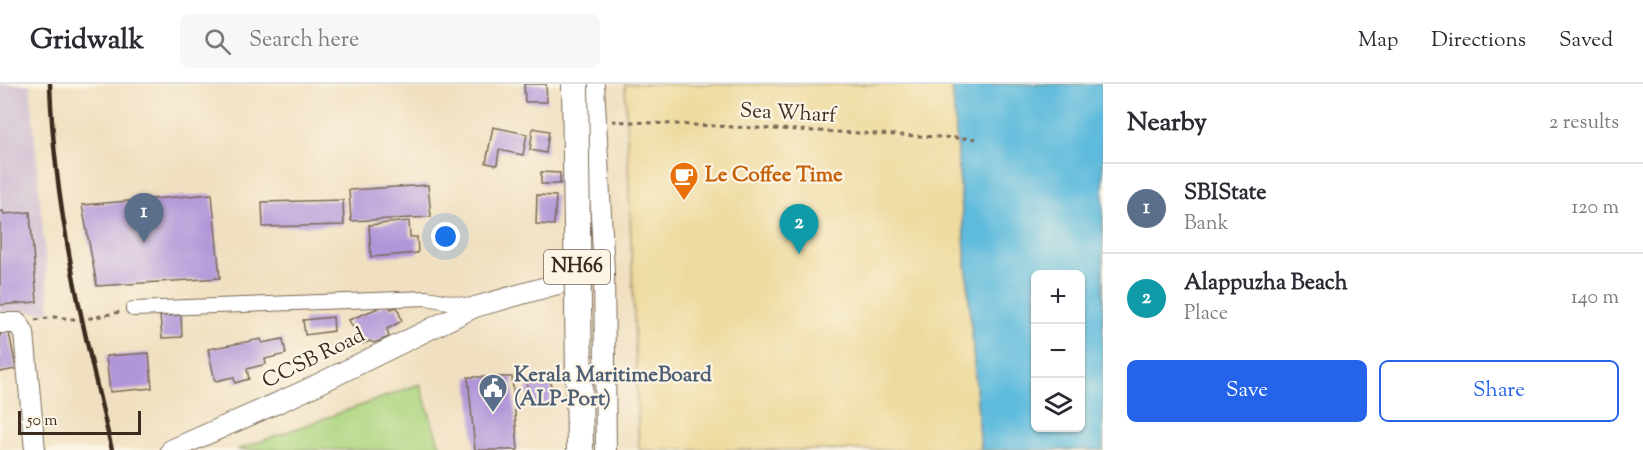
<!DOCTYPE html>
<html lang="en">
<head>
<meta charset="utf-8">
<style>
	body { margin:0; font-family:"Sorts Mill Goudy",serif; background:#f7f7f7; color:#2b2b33 }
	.controls { position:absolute; right:18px; bottom:18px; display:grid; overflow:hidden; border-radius:9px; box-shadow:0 2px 4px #0004 }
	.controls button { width:54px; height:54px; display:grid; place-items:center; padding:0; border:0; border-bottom:2px solid #e1e1e2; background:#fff; color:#2b2b33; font:30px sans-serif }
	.scale { position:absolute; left:18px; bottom:15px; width:123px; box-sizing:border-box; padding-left:6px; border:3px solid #3b2a1e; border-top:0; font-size:16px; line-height:21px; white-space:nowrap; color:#3b2a1e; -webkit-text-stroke:4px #fcf5e5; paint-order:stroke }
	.you { position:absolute; left:446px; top:153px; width:21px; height:21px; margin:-15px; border:4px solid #fff; border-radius:50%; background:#1a73e8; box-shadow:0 0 0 9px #1a73e833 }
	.badge { display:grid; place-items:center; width:39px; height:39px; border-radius:50%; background:#2563eb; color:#fff; font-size:20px; font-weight:700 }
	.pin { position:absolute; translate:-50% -50px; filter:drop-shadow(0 2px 3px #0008) }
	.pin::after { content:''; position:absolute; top:32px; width:21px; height:18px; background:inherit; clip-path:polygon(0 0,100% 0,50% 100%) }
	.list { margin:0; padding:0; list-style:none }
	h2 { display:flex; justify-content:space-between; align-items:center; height:78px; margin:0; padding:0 24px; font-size:26px }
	h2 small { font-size:20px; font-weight:400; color:#7c7c81 }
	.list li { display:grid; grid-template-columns:39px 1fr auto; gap:18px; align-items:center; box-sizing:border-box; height:90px; padding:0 24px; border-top:2px solid #e1e1e2 }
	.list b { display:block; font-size:22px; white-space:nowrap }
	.list p { margin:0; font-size:20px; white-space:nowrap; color:#7c7c81 }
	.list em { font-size:20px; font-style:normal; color:#7c7c81 }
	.actions { display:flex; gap:12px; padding:18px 24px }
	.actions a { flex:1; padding:14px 0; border:2px solid #2563eb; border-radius:9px; text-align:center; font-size:21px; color:#2563eb }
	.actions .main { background:#2563eb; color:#fff }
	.icon { flex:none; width:33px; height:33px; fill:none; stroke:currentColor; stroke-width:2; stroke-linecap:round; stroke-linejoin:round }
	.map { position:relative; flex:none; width:1103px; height:366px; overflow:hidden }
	header { display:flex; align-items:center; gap:36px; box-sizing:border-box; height:84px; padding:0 30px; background:#fff; border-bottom:2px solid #e1e1e2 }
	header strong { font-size:28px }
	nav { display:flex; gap:33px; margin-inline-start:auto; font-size:21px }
	.search { width:420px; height:54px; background:#f7f7f7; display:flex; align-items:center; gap:15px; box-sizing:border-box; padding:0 21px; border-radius:9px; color:#7c7c81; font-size:22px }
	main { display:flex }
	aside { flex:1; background:#fff }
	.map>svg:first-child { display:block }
	.industrial { fill:#cebed2 }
	.green { fill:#aed681; stroke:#748050; stroke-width:1.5 }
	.sand { fill:#eeda9e; stroke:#94825e; stroke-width:1.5 }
	.water { fill:#5fbbdd; stroke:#4d727e; stroke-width:1.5; fill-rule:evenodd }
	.building { fill:#b096d9 }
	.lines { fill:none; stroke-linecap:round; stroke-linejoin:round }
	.street-casing { stroke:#7a6a57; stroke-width:16 }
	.secondary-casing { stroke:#7a6a57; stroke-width:22 }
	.path { stroke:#7a6a57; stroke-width:3; stroke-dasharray:4.5 4.5; stroke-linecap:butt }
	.street { stroke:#fff; stroke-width:14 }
	.secondary { stroke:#fff; stroke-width:20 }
	.rail { stroke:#3b2a1e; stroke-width:4.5 }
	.highway-bridge-casing { stroke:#7a6a57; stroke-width:28; stroke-linecap:butt }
	.highway-bridge { stroke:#fff; stroke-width:26 }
	.labels { text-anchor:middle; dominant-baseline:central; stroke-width:4.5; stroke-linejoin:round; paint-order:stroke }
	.shield { fill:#fcf5e5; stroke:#75675a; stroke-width:1.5 }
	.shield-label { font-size:20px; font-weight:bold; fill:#3b2a1e }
	.street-label { font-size:21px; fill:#3b2a1e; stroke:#fcf5e5 }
	.food-label { font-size:21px; font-weight:bold; fill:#c56008; stroke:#fcf5e5; text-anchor:start }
	.service-label { font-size:21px; font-weight:bold; fill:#4e5e75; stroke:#fcf5e5; text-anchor:start }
</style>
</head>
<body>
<header>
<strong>Gridwalk</strong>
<div class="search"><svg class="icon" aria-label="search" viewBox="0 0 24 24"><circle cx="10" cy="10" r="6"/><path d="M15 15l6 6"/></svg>Search here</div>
<nav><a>Map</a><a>Directions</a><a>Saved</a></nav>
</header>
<main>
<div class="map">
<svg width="1103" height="366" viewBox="0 0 1103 366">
	<rect width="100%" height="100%" fill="#fcf5e5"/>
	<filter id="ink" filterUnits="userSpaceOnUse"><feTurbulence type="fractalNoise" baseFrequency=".0167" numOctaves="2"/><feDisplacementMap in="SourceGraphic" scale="12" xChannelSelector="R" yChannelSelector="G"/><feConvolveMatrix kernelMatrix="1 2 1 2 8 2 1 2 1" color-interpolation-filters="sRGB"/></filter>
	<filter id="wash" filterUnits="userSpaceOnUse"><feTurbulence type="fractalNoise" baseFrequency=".008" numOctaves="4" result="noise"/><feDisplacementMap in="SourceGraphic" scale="24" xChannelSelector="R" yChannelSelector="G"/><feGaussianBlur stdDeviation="1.35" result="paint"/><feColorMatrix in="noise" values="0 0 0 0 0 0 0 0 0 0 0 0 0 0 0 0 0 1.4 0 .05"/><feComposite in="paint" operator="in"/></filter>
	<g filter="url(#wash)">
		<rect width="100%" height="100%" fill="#f0e0c1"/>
		<path class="industrial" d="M0 0H30L50 228H0Z"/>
		<path class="green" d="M420 300 441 366H237Z"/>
		<path class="sand" d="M625 0H952L981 366H639Z"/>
		<path class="water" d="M952 0H1103V366H981ZM1080 190V344H1036V190Z"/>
		<g id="blocks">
			<path class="building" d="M524 0H546L547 18H525Z
				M493 43 527 50 523 71 499 66 497 81 486 79Z
				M533 44 549 47 546 69 530 66Z
				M541 88 560 89V100H541Z
				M428 101 431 133 351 137 349 106Z
				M212 110 220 194 97 202 82 121Z
				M537 111 556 112 554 141 536 140Z
				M343 116 344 141 263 143 262 118Z
				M0 127H3L4 130 30 128 37 218 0 221Z
				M409 137 410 153H417L418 169 371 173 369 141Z
				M388 220 391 225 397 223 402 237 387 245 389 253 374 259 370 257 362 260 349 236Z
				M181 231 182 253 162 254 160 232Z
				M333 233 334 247 305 251 303 236Z
				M9 248 16 285 0 288V250Z
				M261 255 262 259 283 255 286 270 265 275 266 280 247 285 249 295 235 299 234 293 215 297 208 265Z
				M149 269 152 304 110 308 106 272Z
				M468 293H512L518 366H475Z
				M551 297 552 322 528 320 527 298Z"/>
		</g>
	</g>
	<g filter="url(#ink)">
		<use href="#blocks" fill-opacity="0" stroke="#7a6a57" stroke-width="1.5"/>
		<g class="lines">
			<g class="street-casing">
				<path id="street" d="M133 225 427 214 475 223"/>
			</g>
			<g class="secondary-casing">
				<path id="secondary" d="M594 0 604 187 606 366
					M0 239H18L24 249 35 366
					M171 366 302 308 475 223 604 187"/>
			</g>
			<path class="path" d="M612 37 980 55
				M35 236 54 233 81 236 120 228"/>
			<use href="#street" class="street"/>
			<use href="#secondary" class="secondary"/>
			<path class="rail" d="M50 0C54 124 83 245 112 366"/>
			<g class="highway-bridge-casing">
				<path id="highway-bridge" d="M575 0 580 366"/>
			</g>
			<use href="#highway-bridge" class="highway-bridge"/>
		</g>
	</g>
	<defs>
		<g id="cafe-pin" transform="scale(1.5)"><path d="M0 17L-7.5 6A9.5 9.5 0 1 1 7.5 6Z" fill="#e8710a" stroke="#fcf5e5"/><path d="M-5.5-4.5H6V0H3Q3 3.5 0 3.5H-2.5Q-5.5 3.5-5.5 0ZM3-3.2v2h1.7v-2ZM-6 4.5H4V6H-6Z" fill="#fff"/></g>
		<g id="civic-pin" transform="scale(1.5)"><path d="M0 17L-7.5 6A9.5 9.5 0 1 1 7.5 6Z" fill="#5c6f8a" stroke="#fcf5e5"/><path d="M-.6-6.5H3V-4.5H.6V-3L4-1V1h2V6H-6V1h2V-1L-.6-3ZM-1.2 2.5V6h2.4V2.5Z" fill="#fff"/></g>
	</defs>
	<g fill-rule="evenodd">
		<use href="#cafe-pin" x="684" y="92"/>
		<use href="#civic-pin" x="493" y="304"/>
	</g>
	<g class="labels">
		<rect class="shield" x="544" y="166" width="66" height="34" rx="4.5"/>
		<g class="shield-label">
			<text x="577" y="183">NH66</text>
		</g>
		<g class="street-label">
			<text transform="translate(788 30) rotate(3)">Sea Wharf</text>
			<text transform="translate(314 275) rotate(-26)">CCSB Road</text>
		</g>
		<g class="food-label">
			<text x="705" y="92">Le Coffee Time</text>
		</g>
		<g class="service-label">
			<text x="514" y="292">Kerala MaritimeBoard<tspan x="514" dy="24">(ALP-Port)</tspan></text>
		</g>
	</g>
</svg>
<div class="controls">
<button>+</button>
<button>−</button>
<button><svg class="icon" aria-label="layers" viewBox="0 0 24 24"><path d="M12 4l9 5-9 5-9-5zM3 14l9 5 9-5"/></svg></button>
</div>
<div class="scale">50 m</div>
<div class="you"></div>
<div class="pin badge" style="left:144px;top:159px;background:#5c6f8a">1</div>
<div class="pin badge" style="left:799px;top:170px;background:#0f9aa8">2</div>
</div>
<aside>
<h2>Nearby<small>2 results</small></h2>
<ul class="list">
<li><span class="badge" style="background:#5c6f8a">1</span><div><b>SBIState</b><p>Bank</p></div><em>120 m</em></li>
<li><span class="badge" style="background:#0f9aa8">2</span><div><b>Alappuzha Beach</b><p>Place</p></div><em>140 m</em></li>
</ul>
<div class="actions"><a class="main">Save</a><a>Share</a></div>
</aside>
</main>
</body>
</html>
